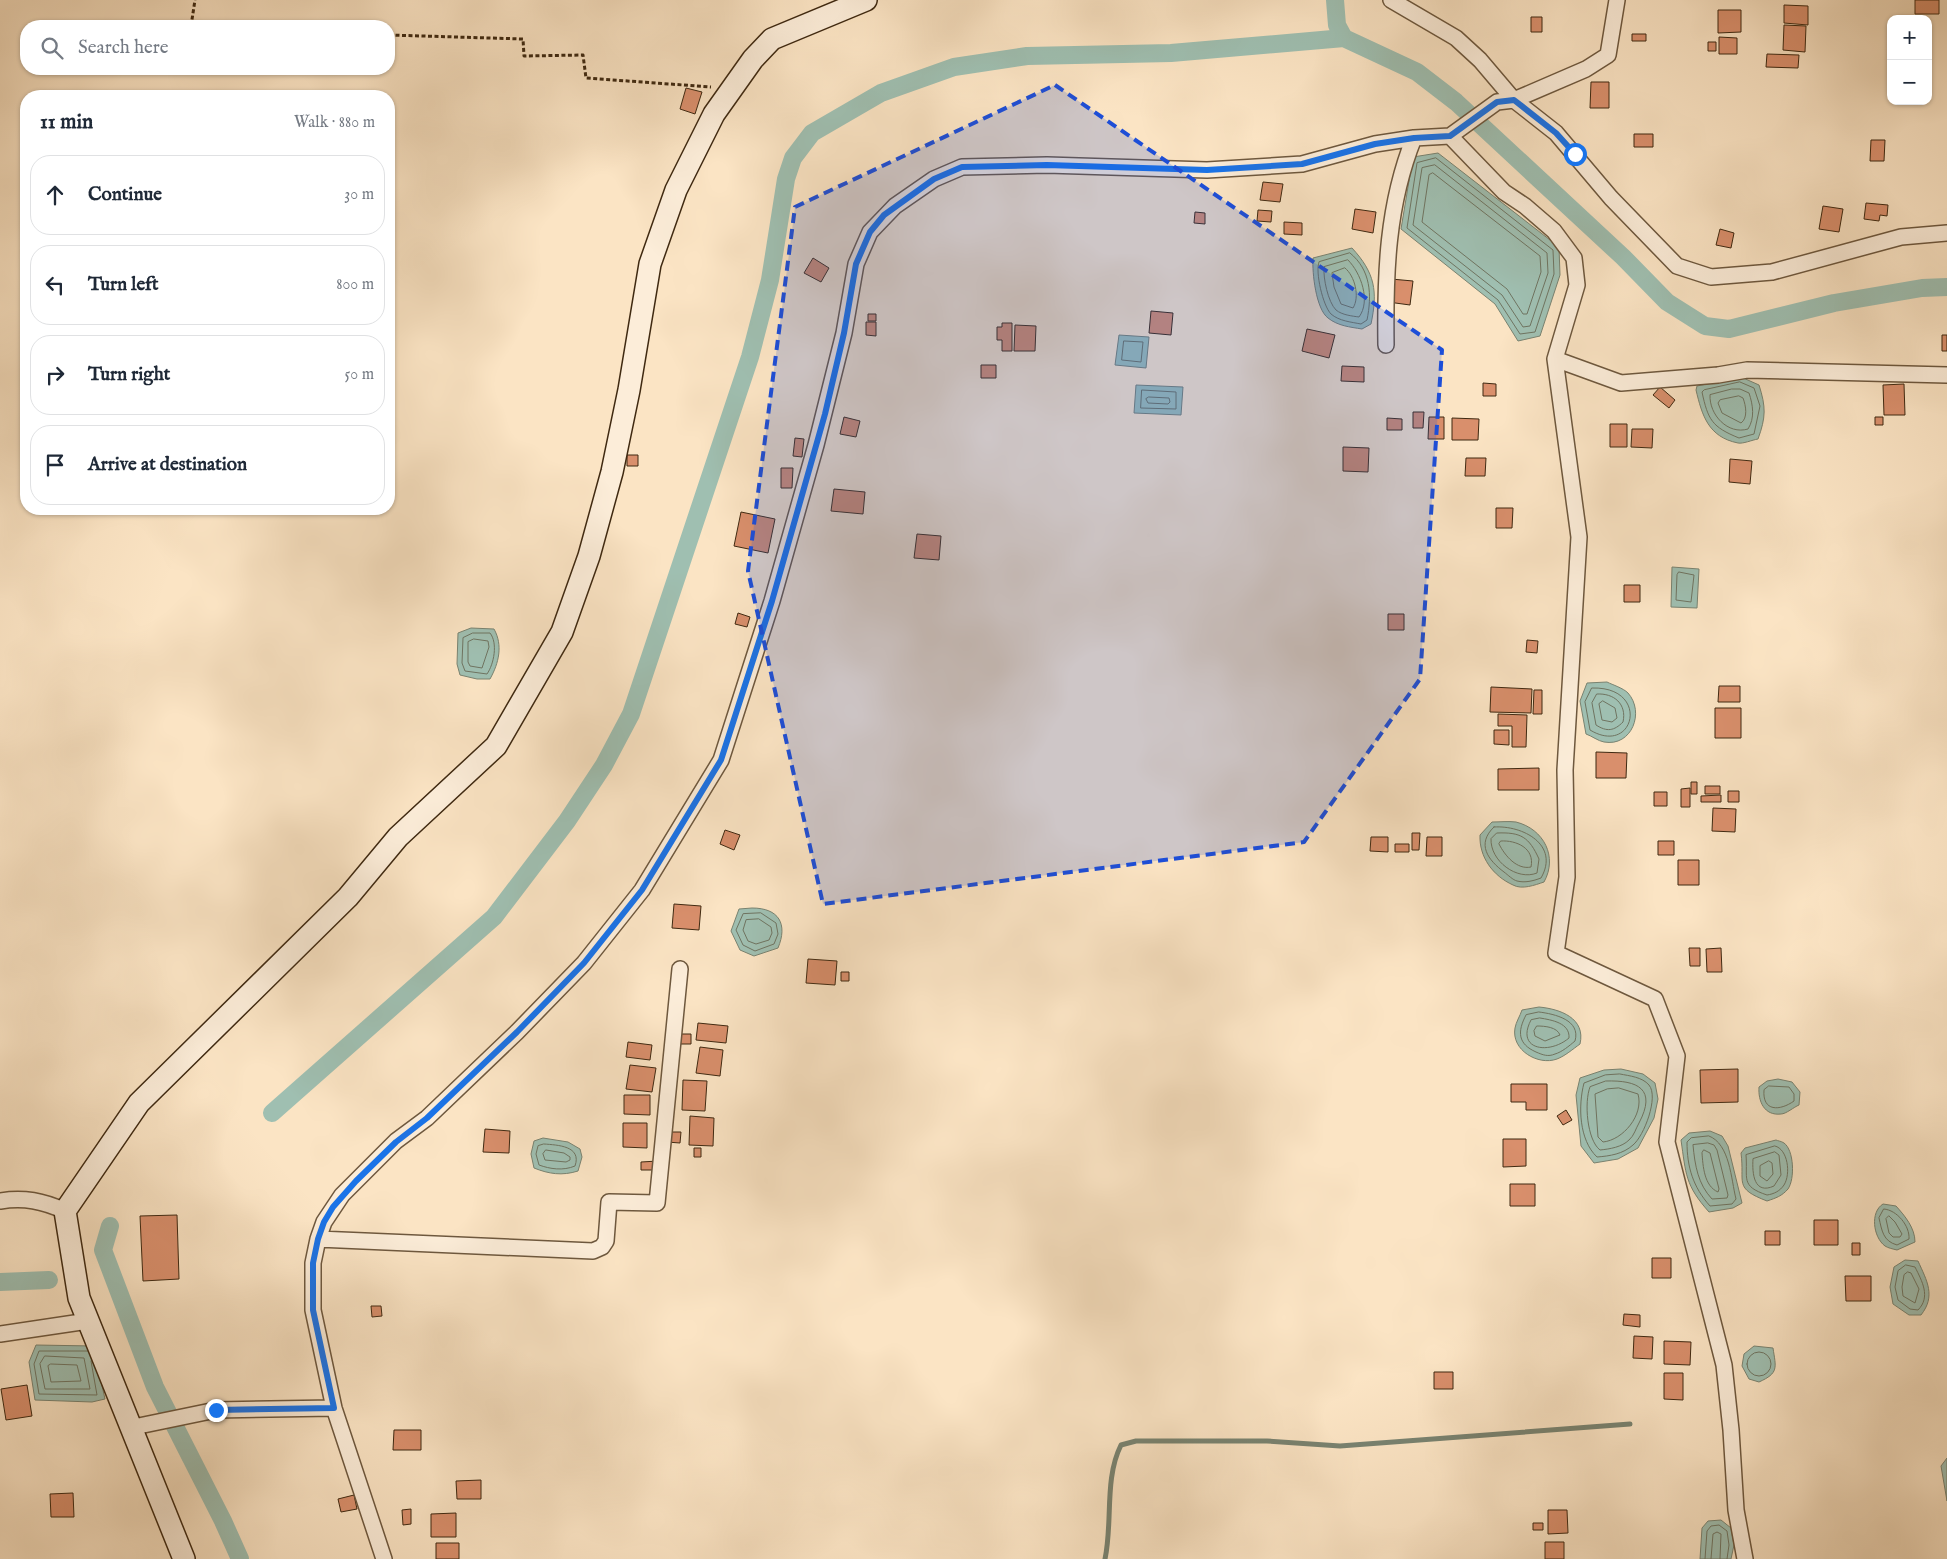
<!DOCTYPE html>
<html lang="en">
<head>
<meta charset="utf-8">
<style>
	body { margin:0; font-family:"IM FELL English",serif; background:#f2f2f3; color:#1f2937 }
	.controls { position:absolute; right:15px; top:15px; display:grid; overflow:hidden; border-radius:10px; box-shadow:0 1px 4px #0004 }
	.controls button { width:45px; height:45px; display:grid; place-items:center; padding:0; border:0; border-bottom:1px solid #e0e1e3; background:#fff; color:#1f2937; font:25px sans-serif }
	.stop { position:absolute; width:15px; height:15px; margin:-11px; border:4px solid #1a73e8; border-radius:50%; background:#fff }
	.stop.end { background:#1a73e8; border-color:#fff; box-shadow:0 1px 5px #0008 }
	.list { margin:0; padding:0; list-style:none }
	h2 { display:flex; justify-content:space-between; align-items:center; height:65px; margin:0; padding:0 20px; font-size:21px }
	h2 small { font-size:16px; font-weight:400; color:#747a83 }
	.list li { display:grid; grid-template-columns:32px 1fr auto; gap:15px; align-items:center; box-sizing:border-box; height:80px; margin:0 10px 10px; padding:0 10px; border:1px solid #e0e1e3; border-radius:20px }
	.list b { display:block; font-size:19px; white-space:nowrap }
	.list em { font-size:16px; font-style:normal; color:#747a83 }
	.icon { flex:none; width:28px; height:28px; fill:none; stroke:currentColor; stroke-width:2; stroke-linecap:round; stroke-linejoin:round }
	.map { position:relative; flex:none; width:1947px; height:1559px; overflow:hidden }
	.search { position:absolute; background:#fff; box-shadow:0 1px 4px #0004; left:20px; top:20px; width:375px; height:55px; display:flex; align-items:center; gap:12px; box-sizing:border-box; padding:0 18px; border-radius:20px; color:#747a83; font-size:19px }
	.panel { position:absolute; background:#fff; box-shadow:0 1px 4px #0004; left:20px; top:90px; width:375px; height:425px; border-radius:20px }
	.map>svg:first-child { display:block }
	.water { fill:#9fbfb1; stroke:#798371 }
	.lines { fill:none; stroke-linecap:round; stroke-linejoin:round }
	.shore { stroke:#6f7461; stroke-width:1 }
	.stream { stroke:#798371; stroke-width:5 }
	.canal { stroke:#9fbfb1; stroke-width:18 }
	.building { fill:#d98f6c; stroke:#3f2911 }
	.street-casing { stroke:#6e583e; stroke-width:18 }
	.secondary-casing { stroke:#3f2911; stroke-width:24 }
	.path { stroke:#3f2911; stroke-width:3; stroke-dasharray:4 2.5; stroke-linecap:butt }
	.street { stroke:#fcedd9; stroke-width:15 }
	.secondary { stroke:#fcedd9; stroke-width:21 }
	.route { stroke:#1a73e8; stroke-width:6 }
	.marked { fill:#1d4ed8; fill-opacity:0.2; stroke:#1d4ed8; stroke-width:4; stroke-dasharray:10 6; stroke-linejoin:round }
</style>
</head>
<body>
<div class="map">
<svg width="1947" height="1559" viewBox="0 0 1947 1559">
	<rect width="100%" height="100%" fill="#fbe4c4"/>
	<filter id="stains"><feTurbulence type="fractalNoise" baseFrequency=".004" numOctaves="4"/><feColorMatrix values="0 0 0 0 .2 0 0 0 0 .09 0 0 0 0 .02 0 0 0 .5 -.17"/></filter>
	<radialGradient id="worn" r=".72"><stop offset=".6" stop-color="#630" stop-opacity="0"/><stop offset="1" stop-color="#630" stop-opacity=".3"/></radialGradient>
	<path class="water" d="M1438 153 1559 247 1560 275 1540 336 1518 341 1495 304 1401 229 1413 157Z
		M1352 248C1375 273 1378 291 1371 324L1362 329C1350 327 1338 326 1328 318 1316 309 1312 273 1313 258Z
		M1119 335 1149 337 1146 368 1115 365Z
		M1741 377 1759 385C1766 407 1766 417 1758 439 1752 440 1743 444 1738 443 1708 437 1702 415 1696 390L1697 386Z
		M1136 385 1183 387 1181 415 1134 413Z
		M1672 567 1699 569 1697 608 1671 607Z
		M471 628 494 629C503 645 499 663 490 679H477L460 675 457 664 458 633Z
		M1607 682C1613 685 1623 688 1628 693 1645 712 1632 747 1604 742 1598 741 1592 736 1586 734L1580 701 1587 683Z
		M1492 822C1500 822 1508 821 1516 822 1544 829 1558 857 1544 882 1535 885 1522 890 1513 885 1493 876 1479 857 1480 835Z
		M752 908C779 908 788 924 778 948L754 956 740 950 731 931 739 909Z
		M1539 1007C1560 1009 1586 1018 1580 1044 1573 1049 1565 1056 1557 1059 1538 1066 1511 1050 1515 1028 1516 1022 1520 1016 1522 1010Z
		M1621 1069 1643 1074 1655 1083 1658 1099 1654 1118 1638 1148 1618 1159 1594 1163 1581 1146 1576 1095 1580 1078 1604 1070Z
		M1778 1079 1792 1082 1800 1092 1799 1105C1794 1107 1786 1114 1781 1114 1764 1116 1758 1101 1759 1087L1767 1081Z
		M1710 1131 1722 1136 1728 1146 1742 1203 1733 1208 1709 1212C1685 1185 1686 1174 1681 1140L1689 1133Z
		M543 1138 568 1142 580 1149 582 1157 578 1171C562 1176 549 1174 534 1168L531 1154 534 1141Z
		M1776 1140C1778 1141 1781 1141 1784 1143 1794 1150 1795 1179 1788 1189 1782 1196 1776 1198 1767 1201 1733 1188 1745 1183 1741 1153L1745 1148Z
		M1883 1204 1896 1206C1905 1216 1915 1228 1915 1242L1897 1250C1893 1249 1888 1248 1885 1246 1873 1237 1870 1212 1883 1204Z
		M1905 1260 1918 1261C1927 1281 1936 1296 1921 1315H1909L1893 1304 1890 1287 1894 1267Z
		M36 1345 93 1346 105 1399 92 1402 35 1400 29 1362Z
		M1754 1346 1773 1348C1776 1368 1779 1373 1759 1382L1749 1379 1742 1366 1744 1354Z
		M1947 1458V1501L1941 1466Z
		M1721 1520 1731 1528 1734 1545 1731 1559H1700L1702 1528 1708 1521Z"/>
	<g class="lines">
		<path class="shore" d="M1436 158 1553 250 1554 274 1535 332 1520 334 1498 300 1407 228 1417 163Z
			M1435 165 1547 253 1548 273 1530 326 1523 327 1502 295 1413 225 1422 168Z
			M1433 173 1540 256 1541 272 1527 314H1523L1507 289 1422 222 1429 175Z
			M1350 253C1371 270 1372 295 1367 320L1361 324C1351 322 1339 321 1331 314 1323 306 1315 272 1319 262Z
			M1348 260C1361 273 1371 301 1359 317 1352 316 1342 315 1336 310 1328 302 1323 278 1324 267Z
			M1345 268C1355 276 1360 297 1353 308L1341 304 1334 287 1332 273Z
			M1124 341 1143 342 1141 362 1122 360Z
			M1740 382 1754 388 1760 406 1754 434 1739 438C1712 427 1708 420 1702 392L1704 390Z
			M1732 389H1740L1749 393C1753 405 1755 418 1748 429 1728 435 1709 415 1710 395Z
			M1142 390 1176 392V409L1141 408Z
			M1739 396 1743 398C1746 406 1748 418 1741 423L1722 413 1718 403 1720 400Z
			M1149 397 1169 398 1170 402 1168 404 1148 403 1146 399Z
			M1679 572 1694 575 1691 602 1676 600 1677 575Z
			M473 633H490C498 643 494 664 487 674L465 671 462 663 463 638Z
			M474 639 488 641 489 647 482 668 470 666 468 662V642Z
			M1592 688C1651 686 1635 757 1590 730L1585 702Z
			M1597 694C1614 693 1627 704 1623 722 1614 731 1607 732 1596 725L1592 703Z
			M1603 701 1615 708 1617 718 1612 722 1602 720 1599 704Z
			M1494 827C1523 825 1560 845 1541 878 1533 881 1525 883 1517 881 1513 880 1508 875 1504 872 1488 860 1476 844 1494 827Z
			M1497 833C1521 832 1529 837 1539 859L1537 873C1517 881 1490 861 1491 839Z
			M1501 841C1516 840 1535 848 1531 867 1517 870 1505 856 1499 844Z
			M761 913 776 923 778 934 774 944 755 951 743 945 736 930 743 914Z
			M759 919 771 927 772 933 769 940 756 944 748 941 743 930 746 920Z
			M1539 1012C1555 1014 1581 1020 1575 1041 1569 1046 1562 1052 1555 1054 1548 1057 1543 1055 1536 1052 1518 1044 1517 1032 1526 1015Z
			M1540 1018C1552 1020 1570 1023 1569 1038 1549 1055 1515 1050 1531 1020Z
			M1537 1026C1545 1026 1557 1027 1560 1035L1545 1041 1535 1036 1534 1031Z
			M1620 1074C1630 1076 1642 1077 1649 1085 1659 1097 1644 1136 1633 1145 1623 1154 1610 1156 1597 1157 1579 1140 1578 1106 1584 1083L1605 1075Z
			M1606 1081C1638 1080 1657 1089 1639 1123 1636 1128 1634 1136 1629 1140 1622 1147 1610 1149 1600 1150 1587 1140 1584 1102 1590 1087Z
			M1769 1086 1789 1087 1794 1094V1101C1780 1111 1762 1112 1764 1090Z
			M1619 1088 1638 1094C1644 1115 1623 1140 1603 1142L1598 1137 1595 1094 1607 1089Z
			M1709 1136C1730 1144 1731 1179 1736 1199L1732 1204 1710 1206C1693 1187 1687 1167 1687 1142L1691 1138Z
			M1708 1143 1714 1145 1717 1150 1728 1195 1727 1198 1712 1199C1698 1184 1695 1166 1693 1145Z
			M544 1144C558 1145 582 1146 575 1166 563 1171 550 1169 539 1165L536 1154 538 1146Z
			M1775 1146C1788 1149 1791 1174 1784 1185 1780 1191 1774 1194 1767 1195 1740 1186 1748 1179 1746 1155Z
			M546 1150 564 1153 570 1157V1160L566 1162 545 1160 543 1154Z
			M1704 1150 1710 1153 1719 1189 1718 1192C1704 1186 1703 1166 1702 1153Z
			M1775 1152 1779 1155 1781 1175 1774 1186C1754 1195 1752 1174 1753 1159Z
			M1769 1161 1772 1163 1773 1174 1767 1181 1760 1176V1166Z
			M1884 1209C1897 1210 1910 1226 1909 1239L1897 1245C1883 1241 1882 1231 1879 1218Z
			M1889 1216 1895 1222 1902 1234 1900 1237H1893L1889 1233 1886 1219Z
			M1906 1265 1915 1267C1922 1281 1931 1297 1918 1310L1910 1309 1898 1300 1895 1287 1898 1271Z
			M1908 1272 1911 1273 1919 1289 1915 1303 1903 1296 1902 1287 1904 1275Z
			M88 1351H39L34 1364 39 1394 97 1395 91 1361
			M1747 1364a12 12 0 1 1 24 0a12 12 0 1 1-24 0Z
			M45 1356 84 1358 90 1389H45L40 1364Z
			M51 1364 77 1365 81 1381 51 1382 48 1366Z
			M1705 1559 1707 1531 1711 1526 1719 1525 1727 1531 1729 1545 1727 1559
			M1711 1559 1713 1534 1717 1532 1721 1534 1720 1559"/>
		<path class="stream" d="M1105 1559C1113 1522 1104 1479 1121 1445L1136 1441H1267L1340 1446 1630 1424"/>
		<path class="canal" d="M1335 0 1337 25 1344 38 1417 72 1456 102 1623 257 1667 302 1705 326 1729 329 1834 303 1922 288 1947 287
			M272 1113 494 917 567 821 604 765 631 714 750 357 770 280 786 179 793 158 812 133 881 93 954 67 1027 56 1171 53 1344 38
			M110 1226 103 1250 155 1387 223 1521 240 1559
			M0 1282 49 1280"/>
	</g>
	<path class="building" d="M1915 0H1939V14H1915Z
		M1784 5 1808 6V25L1784 23Z
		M1718 10H1741V32L1718 33Z
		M1531 17H1542V32H1531Z
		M1784 25 1806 26 1805 52 1783 50Z
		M1632 34H1646V41H1632Z
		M1719 37 1737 38V54H1719Z
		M1708 42H1716V51H1708Z
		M1767 54 1799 55 1798 68 1766 67Z
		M1591 82H1609V108H1590Z
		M686 88 702 92 695 114 680 109Z
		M1634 134H1653V147H1634Z
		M1871 140H1885L1884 161H1870Z
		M1263 182 1283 184 1280 202 1260 200Z
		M1866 203 1888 205 1887 216 1880 215 1879 221 1864 219Z
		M1823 206 1843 209 1839 232 1819 229Z
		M1355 209 1376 212 1373 233 1352 229Z
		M1258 210 1272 211 1271 222 1257 221Z
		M1195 212 1205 213V224L1194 223Z
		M1284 222 1302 223V235L1284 234Z
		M1720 229 1734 233 1731 248 1716 245Z
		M813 258 829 268 821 282 804 273Z
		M1391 279 1413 281 1410 305 1388 302Z
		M1151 311 1173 313 1171 335 1149 333Z
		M868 314H876V321H868Z
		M866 322H876V336L866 335Z
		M1002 323H1012V351H1002V340H997V327H1002Z
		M1015 325 1036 326 1035 351H1014Z
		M1307 329 1335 335 1329 358 1302 351Z
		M1942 335H1947V351H1942Z
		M981 365H996V378H981Z
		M1342 366 1364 367V382L1341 381Z
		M1483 383 1496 384V396H1483Z
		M1904 384 1905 415H1884L1883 385Z
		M1660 387 1675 400 1669 408 1653 395Z
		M1413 412H1424L1423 428H1413Z
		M844 417 860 421 856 437 840 434Z
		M1429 417H1444V439H1428Z
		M1875 417H1883V425H1875Z
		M1387 418 1402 419V430H1387Z
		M1452 418 1479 419 1478 440H1452Z
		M1610 424H1627V447H1610Z
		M1632 429H1653L1652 448 1631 447Z
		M795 438 804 439 802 457 793 456Z
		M1343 447 1369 448 1368 472 1343 471Z
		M627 455H638V466H627Z
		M1466 458H1486L1485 476H1465Z
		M1730 459 1752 461 1750 484 1729 482Z
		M781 468H793L792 488H781Z
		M834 489 865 492 863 514 831 511Z
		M1496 508H1513L1512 528H1496Z
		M741 512 775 519 768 553 734 546Z
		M917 534 941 536 939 560 914 558Z
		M1624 585H1640V602H1624Z
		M738 613 750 617 747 627 735 624Z
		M1388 614H1404V630H1388Z
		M1527 640 1538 641 1537 653 1526 652Z
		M1719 686H1740V702H1718Z
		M1491 687 1532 689 1531 713 1490 712Z
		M1534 690H1542V714H1533Z
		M1715 708H1741V738H1715Z
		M1498 714 1527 715 1526 747H1512V726H1498Z
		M1494 730H1509V745L1494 744Z
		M1596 752 1627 753 1626 778H1596Z
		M1539 768V790H1498V769Z
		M1691 782H1697V794H1691Z
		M1705 786H1720V794H1705Z
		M1690 788V807H1681V789Z
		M1728 791H1739V802H1728Z
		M1654 792H1667V806H1654Z
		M1721 795V802H1701V796Z
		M1713 808 1736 809 1735 832 1712 831Z
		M725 830 740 835 734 850 720 844Z
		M1412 833H1420L1419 850H1412Z
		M1371 837H1388V852L1370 851Z
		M1427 837H1442V856H1426Z
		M1658 841H1674V855H1658Z
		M1395 844H1409V852H1395Z
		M1678 860H1699V885H1678Z
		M674 904 701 906 699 930 672 928Z
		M1689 948H1700V966H1690Z
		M1721 948 1722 972H1707L1706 949Z
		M808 959 837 961 835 985 806 983Z
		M841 972H849V981H841Z
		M698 1023 728 1026 726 1043 696 1040Z
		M680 1034H691V1044H680Z
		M628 1042 652 1045 650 1060 626 1057Z
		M700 1047 723 1050 720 1076 696 1073Z
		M630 1065 656 1068 652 1092 626 1089Z
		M1738 1069V1102L1701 1103 1700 1070Z
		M683 1080 707 1081 705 1111 682 1110Z
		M1511 1084H1547V1110H1526V1102H1511Z
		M624 1095H650V1115L624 1114Z
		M1566 1110 1572 1120 1563 1125 1557 1116Z
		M690 1116 714 1118 713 1146 689 1145Z
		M623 1123H647V1148L623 1147Z
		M485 1129 510 1131 509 1153 483 1152Z
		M667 1132H681L680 1143 667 1142Z
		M1503 1139H1526V1166L1503 1167Z
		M694 1148H701V1157H694Z
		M658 1161V1170H641V1162Z
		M1510 1184H1535V1206H1510Z
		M177 1215 179 1279 143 1281 140 1216Z
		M1814 1220H1838V1245H1814Z
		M1765 1231H1780V1245H1765Z
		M1852 1243H1860V1255H1852Z
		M1652 1258H1671V1278H1652Z
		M1845 1276H1871V1301H1846Z
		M371 1306H381L382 1316 372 1317Z
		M1624 1314 1640 1315V1327L1623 1325Z
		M1634 1336 1653 1337 1652 1359 1633 1358Z
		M1664 1341 1691 1342 1690 1365 1664 1364Z
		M1434 1372H1453V1389H1434Z
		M1664 1373H1683V1400L1664 1399Z
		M27 1385 32 1416 6 1420 1 1389Z
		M394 1430H421V1450H393Z
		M481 1480V1499H457L456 1481Z
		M73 1493 74 1517H51L50 1494Z
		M354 1495 357 1509 341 1512 338 1499Z
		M411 1509V1524L403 1525 402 1510Z
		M1548 1510H1567L1568 1533 1548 1534Z
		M456 1513V1537H431V1514Z
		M1533 1523H1543V1530H1533Z
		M1545 1542H1564V1559H1545Z
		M436 1543H459V1559H436Z"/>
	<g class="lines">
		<g class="street-casing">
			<path id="street" d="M1391 0 1456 38 1480 60 1514 100 1556 133 1611 198 1677 266 1711 277 1772 272 1901 237 1947 233
				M1450 136 1504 192 1525 206 1554 231 1574 258 1577 285 1555 359 1621 383 1718 375 1747 370 1947 375
				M1386 345C1385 274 1387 205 1414 138
				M1555 359 1579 537 1565 770 1567 877 1556 953 1655 999 1677 1056 1667 1142 1724 1365 1731 1430 1736 1510 1745 1559
				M0 1201C24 1197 43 1201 65 1211
				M318 1239 593 1251 602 1247 606 1241 609 1202 657 1203 680 969
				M0 1334 88 1321
				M129 1428 216 1410 334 1408
				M384 1559 334 1408 313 1310V1263L318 1239 324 1222 342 1195 396 1141 427 1118 517 1032 584 963 642 890 721 760 772 601 816 445 844 333 856 264 870 232 895 206 934 179 962 167 1047 165 1207 170 1302 164 1375 144 1414 138 1450 136 1497 102 1514 100 1586 69 1608 55 1617 0"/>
		</g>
		<g class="secondary-casing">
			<path id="secondary" d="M184 1559 79 1298 65 1211 139 1103 348 897 398 837 496 746 562 632 589 556 612 472 629 390 650 264 676 190 714 114 753 59 772 39 866 0"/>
		</g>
		<path class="path" d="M191 26 195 0
			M389 35 523 39 524 56 583 55 586 78 711 87
			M332 69H334"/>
		<use href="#street" class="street"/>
		<use href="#secondary" class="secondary"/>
	</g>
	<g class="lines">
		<path class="route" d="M216 1410 334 1408 313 1310V1263L318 1239 324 1222 333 1207 356 1181 396 1142 427 1118 517 1032 584 963 642 890 721 760 772 601 825 414 844 333 856 264 870 232 884 215 934 179 962 167 1047 165 1207 170 1302 164 1375 144 1414 138 1450 136 1497 102 1514 100 1556 133 1575 154"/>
	</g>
	<path class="marked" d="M1055 85 1442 350 1420 679 1304 842 823 904 748 571 795 207Z"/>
	<rect width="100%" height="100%" filter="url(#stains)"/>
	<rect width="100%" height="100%" fill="url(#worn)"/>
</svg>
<div class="controls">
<button>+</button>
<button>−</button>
</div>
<div class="stop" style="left:1575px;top:154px"></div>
<div class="stop end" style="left:216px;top:1410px"></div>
<div class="search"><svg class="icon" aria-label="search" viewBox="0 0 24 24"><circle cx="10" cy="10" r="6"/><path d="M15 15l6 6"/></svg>Search here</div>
<section class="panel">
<h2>11 min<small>Walk · 880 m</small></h2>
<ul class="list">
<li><svg class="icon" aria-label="ahead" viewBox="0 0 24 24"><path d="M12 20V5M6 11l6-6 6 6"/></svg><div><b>Continue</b></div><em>30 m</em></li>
<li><svg class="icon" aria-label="left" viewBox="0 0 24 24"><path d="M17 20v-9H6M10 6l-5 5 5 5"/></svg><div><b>Turn left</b></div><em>800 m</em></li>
<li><svg class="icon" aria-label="right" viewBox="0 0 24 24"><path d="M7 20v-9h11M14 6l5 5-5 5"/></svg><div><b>Turn right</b></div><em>50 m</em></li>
<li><svg class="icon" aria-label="arrive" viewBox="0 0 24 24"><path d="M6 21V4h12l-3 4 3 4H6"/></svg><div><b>Arrive at destination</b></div></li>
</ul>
</section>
</div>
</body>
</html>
